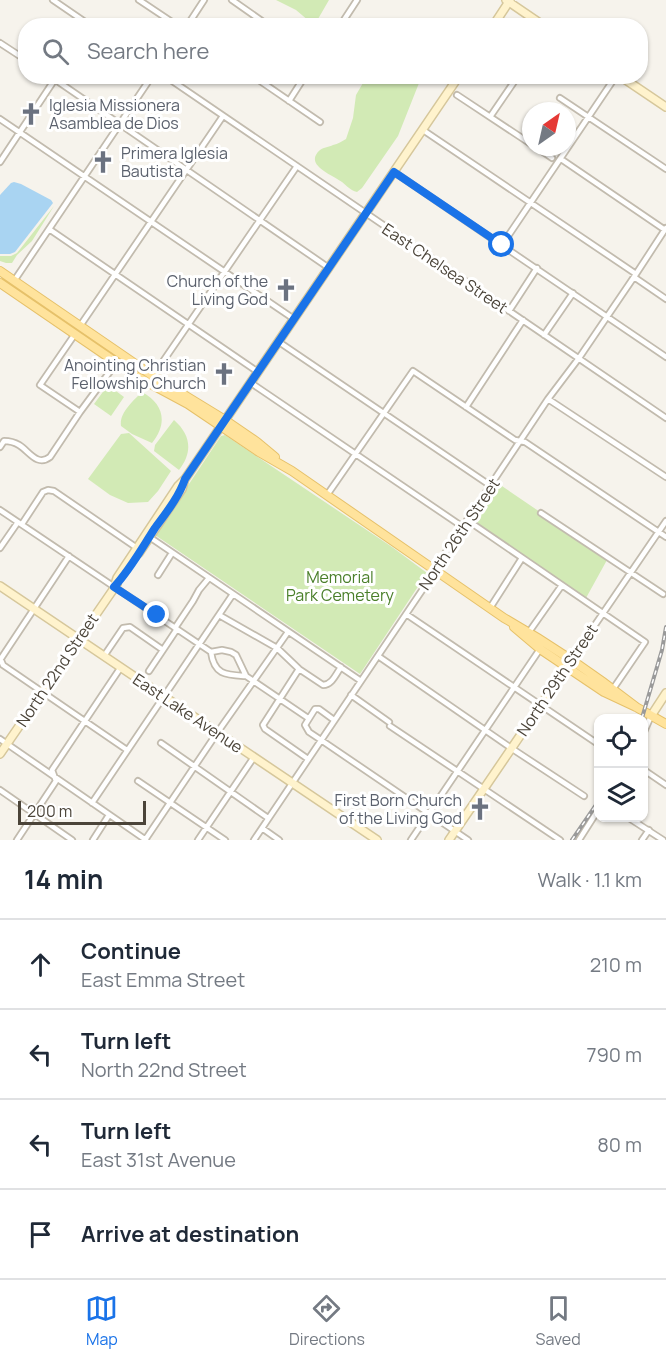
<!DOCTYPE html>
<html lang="en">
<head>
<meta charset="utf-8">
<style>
	body { margin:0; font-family:Manrope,sans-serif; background:#f2f2f3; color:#1f2937 }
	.controls { position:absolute; right:18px; bottom:18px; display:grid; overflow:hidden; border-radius:12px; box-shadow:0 2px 4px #0004 }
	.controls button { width:54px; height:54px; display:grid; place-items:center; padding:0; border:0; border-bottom:2px solid #e0e1e3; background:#fff; color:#1f2937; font:30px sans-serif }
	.compass { position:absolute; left:522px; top:102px; width:54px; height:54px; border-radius:50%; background:#fff; box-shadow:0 2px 4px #0004; rotate:34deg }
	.scale { position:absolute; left:18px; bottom:15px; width:128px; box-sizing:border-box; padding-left:6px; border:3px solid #4b4439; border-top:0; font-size:16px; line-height:21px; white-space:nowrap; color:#4b4439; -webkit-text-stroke:4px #fff; paint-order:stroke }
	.stop { position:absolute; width:18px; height:18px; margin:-14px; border:4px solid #1a73e8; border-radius:50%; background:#fff }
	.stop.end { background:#1a73e8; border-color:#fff; box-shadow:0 2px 6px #0008 }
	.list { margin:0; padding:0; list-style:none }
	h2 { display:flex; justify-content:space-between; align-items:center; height:78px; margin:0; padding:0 24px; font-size:26px }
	h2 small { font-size:20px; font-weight:400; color:#747a83 }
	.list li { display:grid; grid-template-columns:39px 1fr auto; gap:18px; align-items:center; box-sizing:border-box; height:90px; padding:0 24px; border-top:2px solid #e0e1e3 }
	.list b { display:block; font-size:22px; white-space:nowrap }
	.list p { margin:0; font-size:20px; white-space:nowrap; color:#747a83 }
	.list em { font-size:20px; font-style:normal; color:#747a83 }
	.icon { flex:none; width:33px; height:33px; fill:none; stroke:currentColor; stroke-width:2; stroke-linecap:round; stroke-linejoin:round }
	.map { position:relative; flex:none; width:666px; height:840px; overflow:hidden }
	.search { position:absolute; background:#fff; box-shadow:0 2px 4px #0004; left:18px; right:18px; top:18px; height:66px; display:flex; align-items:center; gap:15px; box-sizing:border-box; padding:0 21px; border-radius:24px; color:#747a83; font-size:22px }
	.sheet { height:438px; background:#fff }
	nav { display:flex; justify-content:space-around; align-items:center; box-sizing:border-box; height:84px; border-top:2px solid #e0e1e3; background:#fff; font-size:16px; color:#747a83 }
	nav a { display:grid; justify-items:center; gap:3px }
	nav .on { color:#1a73e8 }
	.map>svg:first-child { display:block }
	.green { fill:#d2eab5 }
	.water { fill:#a9d4f2 }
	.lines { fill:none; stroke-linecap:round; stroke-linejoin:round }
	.street-casing { stroke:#c2bbae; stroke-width:8 }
	.secondary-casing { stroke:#d6c79b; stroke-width:10 }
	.primary-casing { stroke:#e6c16a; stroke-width:10 }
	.street { stroke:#fff; stroke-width:4.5 }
	.secondary { stroke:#fff3cd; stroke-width:7 }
	.primary { stroke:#ffe39c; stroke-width:8 }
	.rail-casing { stroke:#9a9a9a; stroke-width:4 }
	.rail { stroke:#fff; stroke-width:1.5; stroke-dasharray:4.5; stroke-linecap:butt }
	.route { stroke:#1a73e8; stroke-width:8 }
	.labels { text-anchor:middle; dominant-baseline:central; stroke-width:6; stroke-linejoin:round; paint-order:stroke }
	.worship-label { font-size:16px; fill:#5b616d; stroke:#fff; text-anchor:end }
	.street-label { font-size:16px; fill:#4b4439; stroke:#fff }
	.park-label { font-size:16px; fill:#4a7f2a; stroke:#fff }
</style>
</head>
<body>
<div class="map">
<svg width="666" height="840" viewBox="0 0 666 840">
	<rect width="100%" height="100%" fill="#f6f3ec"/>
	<path class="green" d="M276 0H329L318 19 309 21 296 10Z
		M367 76 423 77 421 78 398 136 362 188 357 192C350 190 347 186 342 182 333 175 303 165 320 150 324 147 329 147 333 145 338 144 342 141 346 139L353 118 356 95Z
		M54 206 32 241 17 255 12 263H6L0 261V256H11L17 253Z
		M108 385 124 397 111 416 94 404Z
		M142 392C164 404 168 423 152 443L132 434 121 426C119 413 133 401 142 392Z
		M174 420C191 435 193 452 179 470L154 451 155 445Z
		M129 433 171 471 158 491 148 502 128 503 110 495 88 479 121 434Z
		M225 435 392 547 427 573 360 674 155 535 221 436Z
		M496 482 540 512 539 514 607 560 586 598 470 519Z"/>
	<path class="water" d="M14 182 21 184 51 200 53 203 15 252 10 254H0V195L11 183Z"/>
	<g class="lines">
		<g class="street-casing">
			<path id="street" d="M53 0 91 26
				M139 0 178 26
				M232 0 269 26
				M187 26 204 0
				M340 26 357 0
				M0 43 26 60
				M50 76 329 268
				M165 76 666 418
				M253 76 320 122
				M457 95 531 144
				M560 98 666 169
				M289 101 305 76
				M561 111 562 110
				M490 117 518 76
				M0 119 294 319
				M423 130 636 274
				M536 147 552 158
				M561 159 665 230
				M0 162 57 76
				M394 172 666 357
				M49 229 258 372
				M502 245 616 76
				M634 277 666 299
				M14 281 152 76
				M509 311 537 268
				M80 326 223 116
				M75 334 40 385 80 412
				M544 335 573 293
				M279 342 491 486
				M153 376 297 166
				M251 383 463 527
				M548 399 666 477
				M466 407 523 320
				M0 447 4 441C10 441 14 442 19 445 29 451 37 467 50 457L80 412 117 362
				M327 495 413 371 515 440 525 442 666 537
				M0 510 211 652 222 650 231 652 236 655 246 676 308 718
				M541 513 663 594
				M467 520 645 642 613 689
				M22 524 43 492 48 490 54 491 137 548
				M148 536 361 681
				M0 548 18 522
				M158 575 172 553
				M490 608 522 558
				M406 614 598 744
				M219 615 277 648 299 669 323 685C332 685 336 674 341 667
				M175 628 193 601 199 590 209 578
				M529 632 562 585
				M211 652C214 675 226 675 245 676
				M104 656 123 628 130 627 163 650
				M378 656 511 748 584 796
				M0 658 3 665 127 750
				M0 660 69 556
				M571 660 666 521
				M299 669 263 725 265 729 308 759
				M149 671 177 629
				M351 695 389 722
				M334 720 319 709H315L305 725 309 732 321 740 468 840
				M390 726 560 840
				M644 732 651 716
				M0 739 146 840
				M161 743 268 818
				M644 770 666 785
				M138 781 225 840
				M0 790 72 840
				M92 803 233 594
				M629 818 663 840
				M262 828 279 840
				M17 840 56 781 52 770 121 667
				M93 840 109 815
				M145 840 217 733 288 632
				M198 840 254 757
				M254 840 431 577 440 561 548 399 579 358 636 274 666 228
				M411 840 540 649
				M579 840 598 810
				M642 840 649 830"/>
		</g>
		<g class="secondary-casing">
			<path id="secondary" d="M506 0 544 26
				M493 26 510 0
				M620 76 666 107
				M139 553 182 489 184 482
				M0 586 377 840
				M114 587 117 578 178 486 185 479 459 76
				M651 716 666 693
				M0 754 117 584
				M449 840 569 664"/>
		</g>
		<g class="primary-casing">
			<path id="primary" d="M0 271 153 376 225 420 257 442 275 457
				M0 283 136 376 188 404 259 452 292 471 504 618C550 644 594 674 636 707
				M514 627 540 649 604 692 636 707 666 724"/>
		</g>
		<use href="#street" class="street"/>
		<use href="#secondary" class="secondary"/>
		<use href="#primary" class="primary"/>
		<g class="rail-casing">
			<path id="rail" d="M642 718 662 650 666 627
				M572 840 598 802"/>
		</g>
		<use href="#rail" class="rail"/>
	</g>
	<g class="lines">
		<path class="route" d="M157 615 114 587C130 570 142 548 155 528 166 513 179 497 185 479 254 376 325 275 394 172L502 245"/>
	</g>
	<defs>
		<g id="church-bare" transform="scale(1.8)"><path d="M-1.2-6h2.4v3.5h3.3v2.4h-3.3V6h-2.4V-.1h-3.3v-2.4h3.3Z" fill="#6b7280" stroke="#fff" stroke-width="2.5" paint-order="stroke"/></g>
	</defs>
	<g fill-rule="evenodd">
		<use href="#church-bare" x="31" y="114"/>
		<use href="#church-bare" x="103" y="162"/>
		<use href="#church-bare" x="286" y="290"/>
		<use href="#church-bare" x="224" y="374"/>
		<use href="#church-bare" x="480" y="809"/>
	</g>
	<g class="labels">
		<g class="worship-label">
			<text x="49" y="105" text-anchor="start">Iglesia Missionera<tspan x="49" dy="18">Asamblea de Dios</tspan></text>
			<text x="121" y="153" text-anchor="start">Primera Iglesia<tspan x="121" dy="18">Bautista</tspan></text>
			<text x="268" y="281">Church of the<tspan x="268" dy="18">Living God</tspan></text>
			<text x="206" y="365">Anointing Christian<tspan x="206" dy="18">Fellowship Church</tspan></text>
			<text x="462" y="800">First Born Church<tspan x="462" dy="18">of the Living God</tspan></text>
		</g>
		<g class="street-label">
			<text transform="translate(445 268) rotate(34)">East Chelsea Street</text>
			<text transform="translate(459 534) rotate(-56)">North 26th Street</text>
			<text transform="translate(57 670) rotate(-56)">North 22nd Street</text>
			<text transform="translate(557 680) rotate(-56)">North 29th Street</text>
			<text transform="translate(188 713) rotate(34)">East Lake Avenue</text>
		</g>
		<g class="park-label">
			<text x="340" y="577">Memorial<tspan x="340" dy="18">Park Cemetery</tspan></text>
		</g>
	</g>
</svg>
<div class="controls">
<button><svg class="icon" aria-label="locate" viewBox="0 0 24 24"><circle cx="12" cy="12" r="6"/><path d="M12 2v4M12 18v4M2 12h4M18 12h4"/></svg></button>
<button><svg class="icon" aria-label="layers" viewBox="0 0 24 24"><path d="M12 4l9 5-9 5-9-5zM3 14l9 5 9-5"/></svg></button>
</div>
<svg class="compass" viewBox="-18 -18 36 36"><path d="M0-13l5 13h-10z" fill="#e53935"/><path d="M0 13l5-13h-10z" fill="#747a83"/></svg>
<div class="scale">200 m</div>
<div class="stop" style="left:502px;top:245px"></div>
<div class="stop end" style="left:157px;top:615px"></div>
<div class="search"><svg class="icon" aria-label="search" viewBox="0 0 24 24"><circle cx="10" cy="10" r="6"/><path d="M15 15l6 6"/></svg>Search here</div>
</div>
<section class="sheet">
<h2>14 min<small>Walk · 1.1 km</small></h2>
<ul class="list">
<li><svg class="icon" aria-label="ahead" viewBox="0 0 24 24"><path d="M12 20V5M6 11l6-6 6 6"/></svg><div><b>Continue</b><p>East Emma Street</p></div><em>210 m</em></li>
<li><svg class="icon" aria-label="left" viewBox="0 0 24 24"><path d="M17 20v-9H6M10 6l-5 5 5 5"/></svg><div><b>Turn left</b><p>North 22nd Street</p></div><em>790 m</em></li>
<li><svg class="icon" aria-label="left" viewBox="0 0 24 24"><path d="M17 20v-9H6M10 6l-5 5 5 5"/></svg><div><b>Turn left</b><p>East 31st Avenue</p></div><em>80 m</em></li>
<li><svg class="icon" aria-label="arrive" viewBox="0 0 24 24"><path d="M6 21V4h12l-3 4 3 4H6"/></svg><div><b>Arrive at destination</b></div></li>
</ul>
</section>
<nav>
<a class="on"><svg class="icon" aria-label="map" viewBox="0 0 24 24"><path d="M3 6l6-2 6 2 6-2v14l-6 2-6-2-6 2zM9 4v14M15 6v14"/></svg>Map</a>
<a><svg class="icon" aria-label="directions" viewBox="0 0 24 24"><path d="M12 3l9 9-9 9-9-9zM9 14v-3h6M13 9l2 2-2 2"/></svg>Directions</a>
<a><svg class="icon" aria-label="saved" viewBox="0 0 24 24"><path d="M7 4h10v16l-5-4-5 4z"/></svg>Saved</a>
</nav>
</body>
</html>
